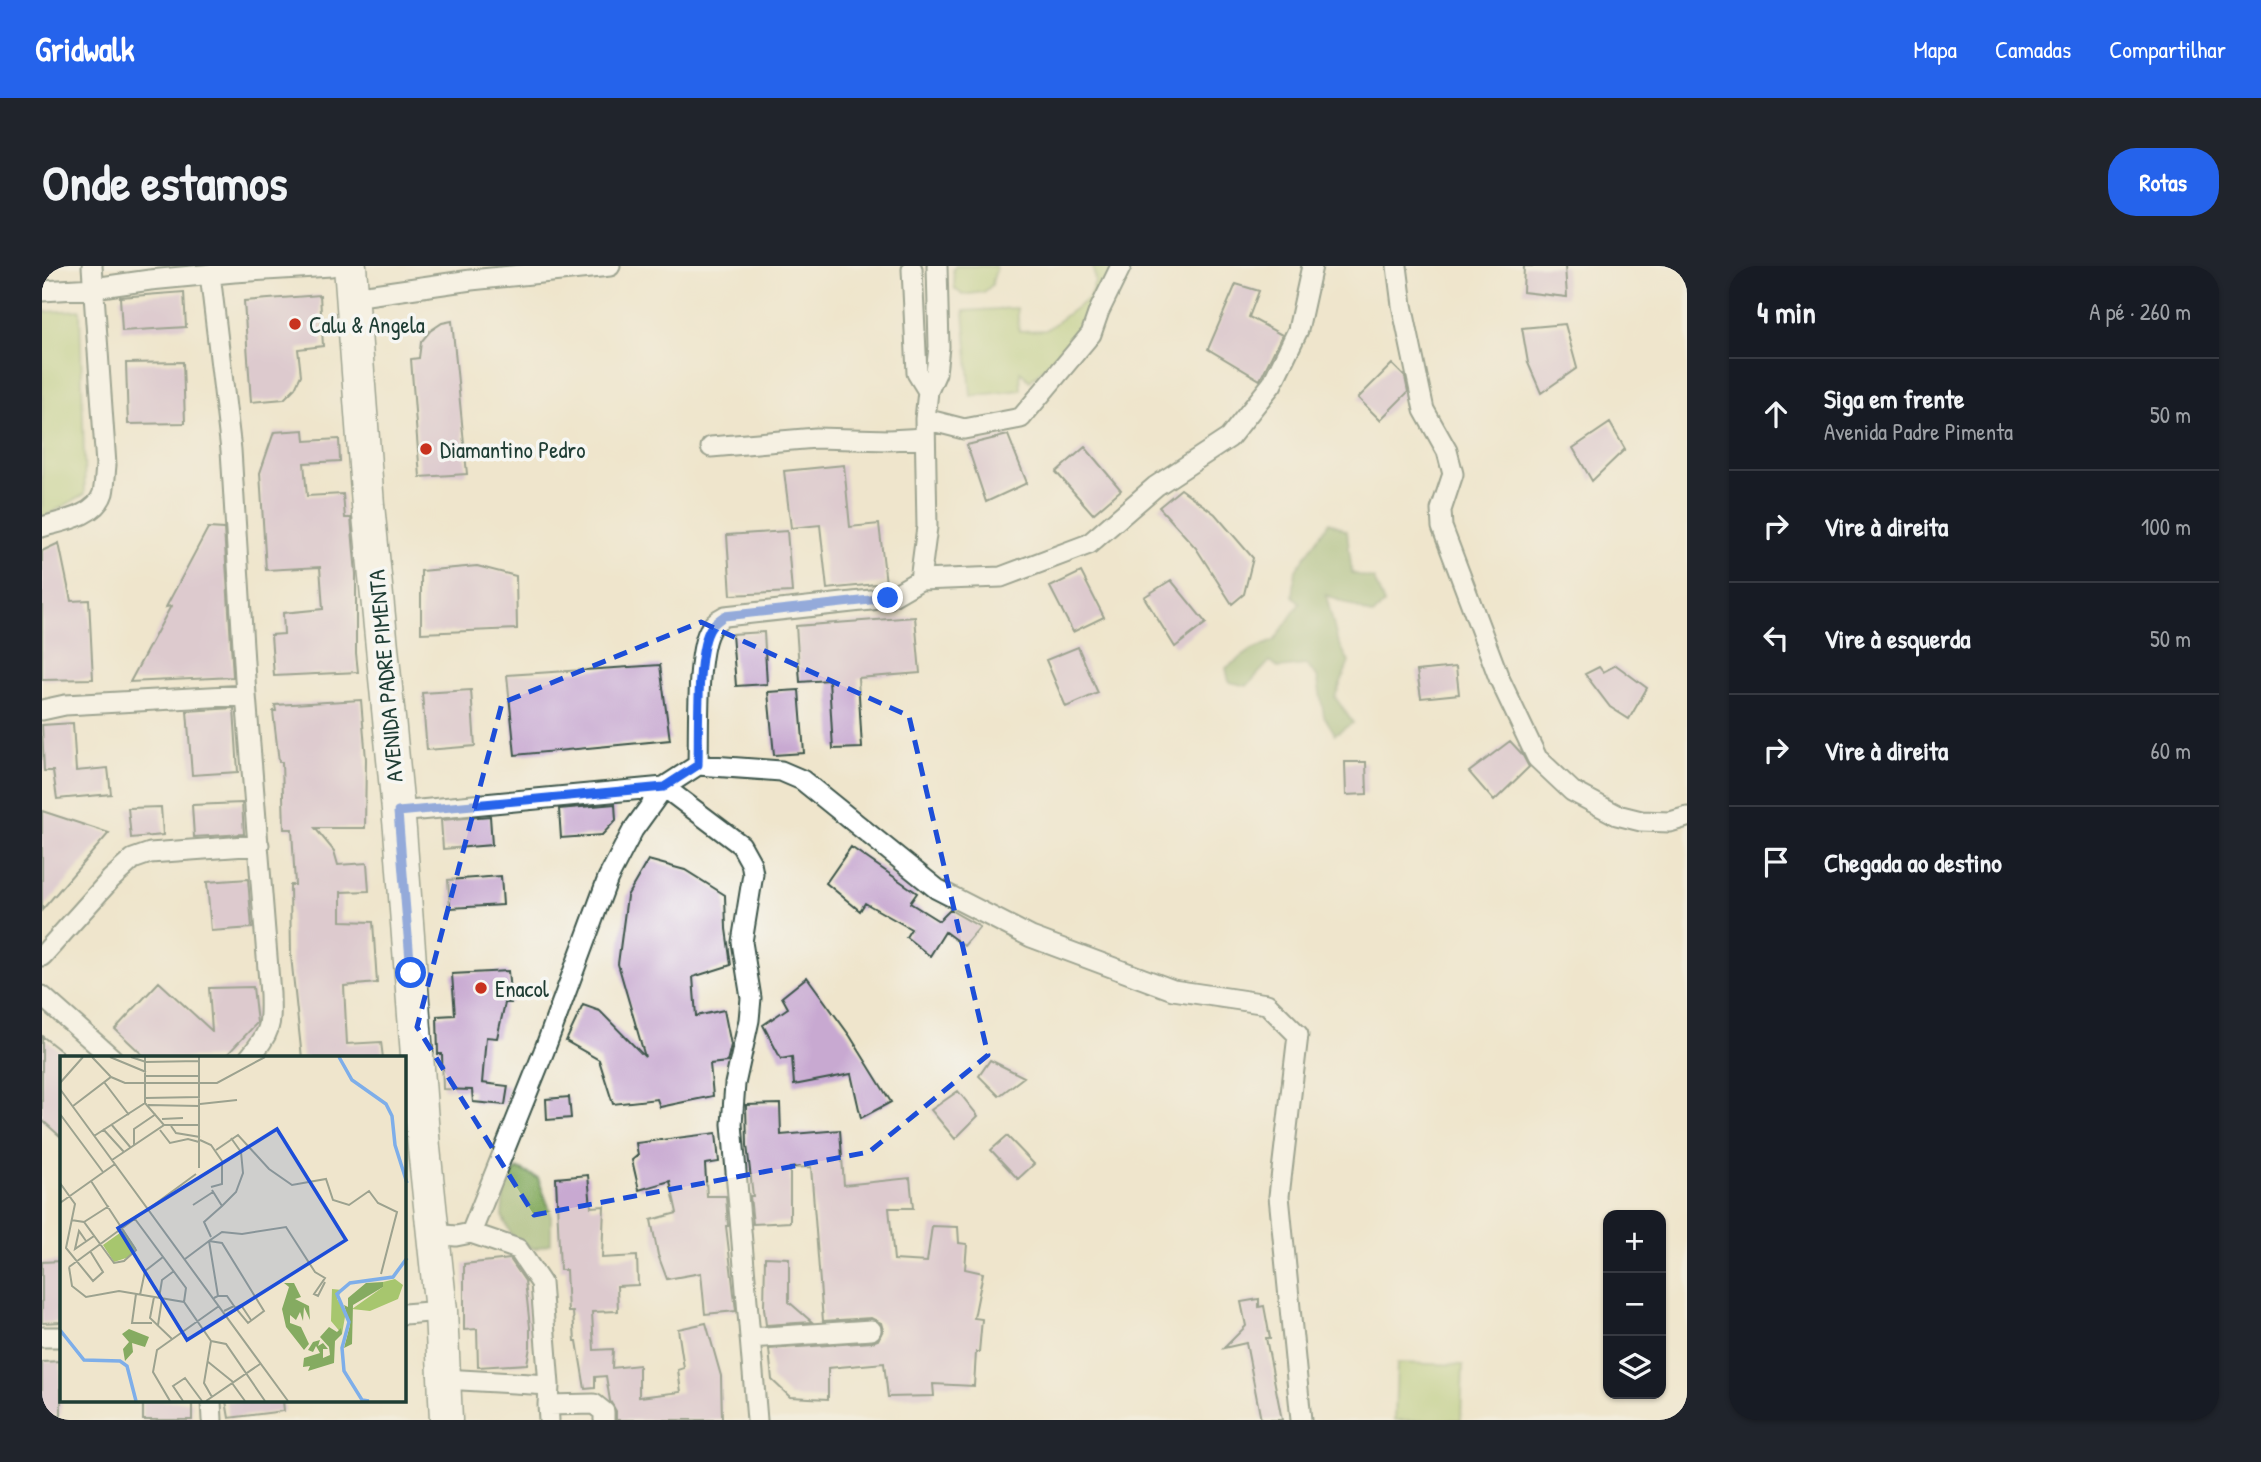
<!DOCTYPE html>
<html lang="pt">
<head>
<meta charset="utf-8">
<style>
	body { margin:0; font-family:"Patrick Hand",sans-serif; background:#20242c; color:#f1f3f6 }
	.controls { position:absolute; right:21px; bottom:21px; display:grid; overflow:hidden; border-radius:14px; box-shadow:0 2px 5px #0004 }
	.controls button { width:63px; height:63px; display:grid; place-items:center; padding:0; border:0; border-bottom:2px solid #363941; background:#171b24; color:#f1f3f6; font:35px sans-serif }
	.stop { position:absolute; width:21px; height:21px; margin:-16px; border:5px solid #2563eb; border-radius:50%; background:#fff }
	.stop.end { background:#2563eb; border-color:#fff; box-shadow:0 2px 7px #0008 }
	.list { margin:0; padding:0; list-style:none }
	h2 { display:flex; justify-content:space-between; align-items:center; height:91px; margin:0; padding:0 28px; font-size:30px }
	h2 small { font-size:23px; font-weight:400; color:#9ea1a6 }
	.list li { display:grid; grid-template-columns:46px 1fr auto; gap:21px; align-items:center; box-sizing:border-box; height:112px; padding:0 28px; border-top:2px solid #363941 }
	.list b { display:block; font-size:26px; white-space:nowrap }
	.list p { margin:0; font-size:23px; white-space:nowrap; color:#9ea1a6 }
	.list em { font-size:23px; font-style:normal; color:#9ea1a6 }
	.icon { flex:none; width:38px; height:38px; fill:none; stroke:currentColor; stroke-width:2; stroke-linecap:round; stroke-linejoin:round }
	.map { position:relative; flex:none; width:1645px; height:1154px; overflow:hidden; border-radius:28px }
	header { display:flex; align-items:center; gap:42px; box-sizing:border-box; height:98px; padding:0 35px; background:#2563eb; color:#fff }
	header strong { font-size:33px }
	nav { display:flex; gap:38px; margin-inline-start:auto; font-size:24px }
	.intro { display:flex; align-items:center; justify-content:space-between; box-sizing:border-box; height:168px; padding:0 42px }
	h1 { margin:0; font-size:49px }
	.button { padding:18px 32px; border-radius:28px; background:#2563eb; color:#fff; font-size:24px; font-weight:700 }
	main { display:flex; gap:42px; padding:0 42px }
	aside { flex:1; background:#171b24; border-radius:28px; box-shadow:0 2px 5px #0004 }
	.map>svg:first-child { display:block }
	.green { fill:#a7c66e; stroke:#638251; stroke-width:2 }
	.forest { fill:#85ab61; stroke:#52744a; stroke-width:2 }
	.building { fill:#c8a9d1 }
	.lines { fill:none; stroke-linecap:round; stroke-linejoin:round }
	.minor-casing { stroke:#3e564b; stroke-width:23 }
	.primary-casing { stroke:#3e564b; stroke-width:35 }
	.minor { stroke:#fff; stroke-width:19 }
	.primary { stroke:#fff; stroke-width:32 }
	.route { stroke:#2563eb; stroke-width:9 }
	.marked { fill:none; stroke:#1d4ed8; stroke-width:5; stroke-dasharray:14 9; stroke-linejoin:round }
	.poi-dot { fill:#c8321e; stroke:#f6f6f2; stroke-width:2.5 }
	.labels { text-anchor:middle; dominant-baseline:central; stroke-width:7; stroke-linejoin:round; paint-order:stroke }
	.poi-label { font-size:23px; fill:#1f3d34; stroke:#f6f6f2; text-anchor:start }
	.street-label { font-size:23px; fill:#1f3d34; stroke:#f6f6f2 }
	.inset-river { fill:none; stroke:#7eaee9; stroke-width:3.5 }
	.inset-road { fill:none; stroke:#9ca28f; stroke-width:2 }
	.view { fill:#1d4ed8; fill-opacity:0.15; stroke:#1d4ed8; stroke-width:3.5 }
	.inset-edge { fill:none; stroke:#1f3d34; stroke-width:3.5 }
</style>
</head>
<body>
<header>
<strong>Gridwalk</strong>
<nav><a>Mapa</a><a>Camadas</a><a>Compartilhar</a></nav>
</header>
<div class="intro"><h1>Onde estamos</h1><a class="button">Rotas</a></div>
<main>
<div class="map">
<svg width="1645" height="1154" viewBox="0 0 1645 1154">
	<rect width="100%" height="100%" fill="#f6f6f2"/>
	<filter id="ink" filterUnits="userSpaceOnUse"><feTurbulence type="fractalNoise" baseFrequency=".0143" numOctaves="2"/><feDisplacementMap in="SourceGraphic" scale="14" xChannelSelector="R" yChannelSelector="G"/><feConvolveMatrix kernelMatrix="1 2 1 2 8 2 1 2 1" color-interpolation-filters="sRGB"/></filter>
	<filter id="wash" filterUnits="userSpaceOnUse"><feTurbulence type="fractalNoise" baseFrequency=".00686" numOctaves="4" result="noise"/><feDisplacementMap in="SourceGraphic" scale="28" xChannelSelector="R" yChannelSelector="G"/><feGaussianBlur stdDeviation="1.57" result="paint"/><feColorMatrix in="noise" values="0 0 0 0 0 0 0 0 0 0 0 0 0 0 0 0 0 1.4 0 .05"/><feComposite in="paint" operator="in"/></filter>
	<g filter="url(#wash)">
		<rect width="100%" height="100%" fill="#efe5cc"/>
		<path class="green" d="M914 0H954C955 7 950 11 950 19L942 26 921 29 913 23 911 3Z
			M1051 0H1071L1051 49 1022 83 988 115 978 105 979 124 929 130 922 45 975 42 977 65 1004 64 1047 32 1053 15Z
			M38 44 43 228 0 252V46Z
			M1355 1097 1421 1099 1419 1154H1353Z"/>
		<path class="forest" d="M1287 256 1305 265 1310 307 1332 313 1342 338 1331 349 1284 329 1295 373 1307 396 1293 431 1311 457 1293 468 1282 450 1275 410 1264 399 1237 402 1228 395 1205 420 1187 416 1184 402 1210 384 1232 375 1258 337 1251 330 1254 304Z
			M477 903 496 912 509 947V977L492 983 471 972 460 950 463 911Z"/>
		<g id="blocks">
			<path class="building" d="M1482 0H1523L1525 31 1481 26Z
				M1194 18 1217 25 1207 51 1240 69 1218 114 1166 83Z
				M142 26 144 61 80 65 78 31Z
				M278 29 281 80 256 83 259 109 253 122 242 133 209 136 202 35Z
				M410 55 425 208 378 211 369 93 377 92 379 76 388 65 400 57Z
				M1523 58 1535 102 1499 127 1486 97 1480 62Z
				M141 96 143 157 86 158 84 97Z
				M1350 98 1363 111 1366 126 1338 154 1316 132Z
				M1568 157 1583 183 1550 215 1531 182Z
				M262 164 263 175 297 173 298 195 262 197 265 230 301 228 303 252H309L314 308V387L316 406 232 410 229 369 242 368 241 347 281 343 278 301 224 304 218 207 232 166Z
				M966 169 985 217 944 236 925 179Z
				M1043 181 1079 224 1051 248 1014 206Z
				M802 199 808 261 837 258 844 317 785 323 778 259 749 262 742 205Z
				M1139 223 1173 248 1211 292 1202 328 1190 338 1154 282 1117 241Z
				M166 262 182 263 191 411 88 416 129 340 124 341Z
				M745 265 750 326 689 329 685 269Z
				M17 277 29 335 47 334 51 413 0 414V285Z
				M435 300 474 310 475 363 379 367V305Z
				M1039 306 1062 351 1031 366 1008 321Z
				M1129 314 1164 357 1133 381 1102 331Z
				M873 351 878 407 816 412 820 482 791 483 787 414 758 416 754 360Z
				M722 366 725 418 694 420 690 368Z
				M1036 381 1056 427 1024 441 1004 394Z
				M618 399 628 474 473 489 465 409Z
				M1574 399 1605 422 1587 453 1568 441 1543 408 1557 401 1561 406Z
				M1414 401 1417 428 1379 432 1375 405Z
				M429 424 433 480 385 484 380 427Z
				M757 424 762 487 732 489 726 426Z
				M319 434 324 493 323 562H273L292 585 296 599 325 597 327 625 299 626V655L331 656 335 717 302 720 305 778 339 776 341 792H260L249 690 248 619H253L250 563H242L240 496H237L231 445H234L233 439Z
				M192 442 196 506 150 509 145 445Z
				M31 457 34 505 66 502 69 528 15 533 11 505H2L0 459Z
				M1468 475 1480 488 1487 501 1452 535 1427 506Z
				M1303 496H1324L1325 528 1304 529Z
				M200 537 202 568 152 571 150 539Z
				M573 538 574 554 560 569 519 572 517 543Z
				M119 541 121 569 89 572 86 542Z
				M0 545 67 567 0 644Z
				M448 550 450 579 401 583 399 554Z
				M809 581 875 627 868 637 897 655 908 644 938 661 922 680 903 666 888 690 864 671 869 663 823 637 818 645 784 617Z
				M606 594 643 604 683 629 684 663 689 699 651 711 654 750 682 744 689 779 685 796 668 798 671 830 618 841 615 833 571 838 557 794 524 775 541 739 558 745 603 791 576 698 585 630Z
				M459 610 461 639 408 642 406 614Z
				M206 613 210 662 169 665 165 616Z
				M466 705 469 737H463L455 772 444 771 440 817 466 820 463 839 431 836 430 824 401 823 400 788H396L395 750 413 749 410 708Z
				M765 711 808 770 849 836 819 852 809 808 752 819 750 791 739 793 721 759 746 742 740 731Z
				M117 716 170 765 167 722 211 721 215 757 182 792H104L73 763Z
				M0 770 19 785V871L0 854Z
				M948 794 982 811 957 830 937 810Z
				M916 825 936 850 913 873 889 844Z
				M527 831 529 852 505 854 504 833Z
				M738 838 739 869 798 864 802 919 868 912 871 942H847L852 994 885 996 890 960 916 961 917 977 925 978 923 1003 941 1007 932 1052 940 1053 937 1086H934L932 1120 891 1118 892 1130 846 1131 842 1097 786 1102V1133L748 1131 730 1114 727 1083 830 1076 836 1074 841 1064 839 1057 829 1052 781 1055 769 901 748 902V956L711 958 708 930H711L705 879 704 839Z
				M674 867 677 896 663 898 665 930H684L686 960H684L694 1045 663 1048 659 1007 625 1013 616 989 609 954 635 947 628 915 597 924 590 894 596 889 594 877Z
				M965 870 992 898 976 913 949 884Z
				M546 909 549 941 562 940 560 992 595 990 596 1019 575 1020 576 1045 550 1046 552 1084 571 1083 570 1102 597 1099V1131L639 1126 636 1104 642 1102 636 1063 664 1057 679 1110 680 1154H574V1145L568 1135 564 1110 553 1111V1122L543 1123 535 1075H533L531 1046H526L524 1004H518L514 912Z
				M723 991 747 992V1036L770 1056 724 1059 722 1042Z
				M468 993 483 1015 488 1061V1081L485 1098 436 1101 435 1063 422 1064V998Z
				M19 995V1056L0 1057V996Z
				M1217 1033V1041L1222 1040 1228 1072H1224L1240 1154H1219L1204 1077 1182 1082 1204 1060 1199 1036Z
				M19 1095V1149L0 1150V1096Z
				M101 1135H150V1154H101Z
				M184 1135H241L242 1145 187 1152Z"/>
		</g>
	</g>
	<g filter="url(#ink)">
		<use href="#blocks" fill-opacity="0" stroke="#3e564b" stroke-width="2"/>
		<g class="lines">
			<g class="minor-casing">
				<path id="minor" d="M895 0 897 81 894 107 886 125 883 153 922 163 979 152 1049 68 1057 45 1079 0
					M1355 0 1360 39 1382 144 1405 185 1411 208 1399 244 1400 261 1457 412 1495 492 1530 525 1575 549 1599 555 1628 556 1645 551
					M870 3 875 107 886 125
					M168 8 189 184 204 429 228 728C229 762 229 765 207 792
					M0 25 52 22 108 14 192 6 289 0
					M311 31 429 14 568 0
					M669 181 774 172 847 174 883 172
					M0 261C20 255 54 250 61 227 63 218 63 208 64 199L50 0
					M878 314 959 311 1047 278 1114 220 1187 172 1230 118 1256 64 1270 0
					M0 444 23 439 204 429
					M656 499C657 468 654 390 667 365 670 358 677 353 683 350L847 332 878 314 885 261 883 153
					M356 546 622 521 699 579 709 597 711 608 700 676 709 732 707 754 693 818 690 858 715 1154
					M0 690 69 613 91 593 108 587 217 579
					M0 730 70 792
					M429 967 476 983 499 1017 507 1119
					M391 968 414 970 429 967 502 785 566 612 591 564 622 521 656 499 739 505 760 514 895 623 989 671 1131 724 1225 738 1256 769 1237 930 1259 1154
					M362 1048 399 1045
					M0 1071H19
					M708 1072 829 1064
					M402 1113 507 1119 506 1139 507 1154
					M169 1135 170 1154
					M506 1139 552 1138 562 1146V1154"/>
			</g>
			<g class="primary-casing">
				<path id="primary" d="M308 0 326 239 358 564 382 882 399 1045 404 1154"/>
			</g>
			<use href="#minor" class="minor"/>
			<use href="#primary" class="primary"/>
		</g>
	</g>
	<g class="lines" filter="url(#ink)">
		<path class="route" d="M369 707 356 546 622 521 656 499C657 467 654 391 667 365 670 358 677 354 682 350L846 332"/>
	</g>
	<path d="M0 0H1645V1154H0ZM659 356 867 450 946 789 827 886 492 949 375 761 460 437Z" fill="#efe5cc" fill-opacity=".55" fill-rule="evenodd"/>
	<path class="marked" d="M659 356 867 450 946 789 827 886 492 949 375 761 460 437Z"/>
	<g class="poi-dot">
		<circle cx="253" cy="58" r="7"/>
		<circle cx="384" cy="183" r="7"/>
		<circle cx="439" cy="722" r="7"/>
	</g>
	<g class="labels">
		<g class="poi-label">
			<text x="267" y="58">Calu &amp; Angela</text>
			<text x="398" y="183">Diamantino Pedro</text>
			<text x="453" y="722">Enacol</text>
		</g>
		<g class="street-label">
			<text transform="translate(343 410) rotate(-95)">AVENIDA PADRE PIMENTA</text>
		</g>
	</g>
	<g transform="translate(18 790)">
		<rect width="346" height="346" fill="#efe5cc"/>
		<path d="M64 174 76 192 69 201 54 206 43 189ZM335 223 343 229 338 243 310 255 292 253 323 231V226ZM272 233 282 234 277 243 286 255 282 278 271 265Z" fill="#a7c66e"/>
		<path d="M323 226V231L293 249 292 288 284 292 290 269 284 249 288 251V242L306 227ZM224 227H234L241 241 235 243 249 250 250 264 244 251 243 265 240 256 236 264 230 259V267L241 271 249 288 244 294 226 271 222 253 229 231ZM269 271 277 276 281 272 282 278 275 285 274 307 248 315 250 310 243 311 244 302 260 297 256 290 253 296 248 294 253 286 260 284 258 290 263 287 268 293H263V302L270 299 269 291 260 281ZM69 273 89 281 85 291 72 287 73 296 65 305 63 293 69 286 62 278Z" fill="#85ab61"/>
		<path class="inset-river" d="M279 1 292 24 326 48 332 60 335 89 347 127M0 274 24 304 60 305 67 310 76 345M309 345 302 344 284 315 282 292 289 266 277 238 290 227 333 221 347 202"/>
		<path class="inset-road" d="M32 1 51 21M50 1 86 16M71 1 86 6 139 5M86 20H139M44 26 69 59M0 27 23 1M0 33 228 345M85 42 140 41M140 48 177 44M88 49 140 50M13 50 51 21 65 27H157L205 1M0 58 43 116M102 63 123 62M51 68 71 92M104 69H139M111 70 116 77 140 81M43 73 64 96M100 74 110 87 128 83 139 86M34 80 85 47V1M140 84 151 89 162 105V128L151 131M74 89V73L96 58M156 94 178 79 209 113 232 129 266 123 273 144 289 149 309 135 318 147 337 156 321 218M52 104 104 69 85 47M139 112V1M0 127 15 148 6 192 33 225 43 216 30 195M0 147 55 108M133 149 153 136M162 150 176 136 183 117 181 96 171 82M75 163 126 232 124 246M11 164 24 166 54 207 64 205 76 194 31 125M24 166 49 150M151 181 144 166 162 150 152 134M26 185 19 175 15 193 34 180M125 203 149 185 162 187 204 255 188 267 174 250 164 255M9 211 12 230 26 241 59 235 124 246 151 285 144 327 152 341M9 211 136 118M76 238 72 267H92M80 239 85 215 103 201M158 240H167L174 250M94 241 90 262 112 283M99 242 102 224 114 215M154 242 158 240 149 185 162 176 182 178 226 171 255 216 265 222 254 238 258 240 265 226M175 252 181 249 191 264M98 269 102 243M151 285 166 288 205 345M147 305 173 326M172 327 185 345M110 345 93 316 97 294 159 250M123 345 113 330 125 322 142 345M146 345 200 308"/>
		<path class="view" d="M217 73 286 184 127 284 58 172Z"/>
		<rect width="346" height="346" class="inset-edge"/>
	</g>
</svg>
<div class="controls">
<button>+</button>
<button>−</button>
<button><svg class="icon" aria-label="layers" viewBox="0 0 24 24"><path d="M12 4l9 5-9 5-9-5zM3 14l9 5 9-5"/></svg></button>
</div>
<div class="stop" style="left:369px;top:707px"></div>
<div class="stop end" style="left:846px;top:332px"></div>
</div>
<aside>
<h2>4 min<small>A pé · 260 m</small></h2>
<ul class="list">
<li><svg class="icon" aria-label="ahead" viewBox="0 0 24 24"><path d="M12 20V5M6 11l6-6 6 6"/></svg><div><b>Siga em frente</b><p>Avenida Padre Pimenta</p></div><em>50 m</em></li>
<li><svg class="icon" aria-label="right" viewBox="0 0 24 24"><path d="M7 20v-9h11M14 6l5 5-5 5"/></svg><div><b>Vire à direita</b></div><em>100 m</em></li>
<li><svg class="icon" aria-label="left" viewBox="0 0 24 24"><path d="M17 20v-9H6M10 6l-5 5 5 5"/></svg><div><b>Vire à esquerda</b></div><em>50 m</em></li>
<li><svg class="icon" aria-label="right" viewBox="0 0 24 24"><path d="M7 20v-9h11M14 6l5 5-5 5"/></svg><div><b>Vire à direita</b></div><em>60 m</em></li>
<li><svg class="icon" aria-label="arrive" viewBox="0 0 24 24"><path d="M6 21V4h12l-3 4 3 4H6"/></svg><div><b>Chegada ao destino</b></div></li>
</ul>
</aside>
</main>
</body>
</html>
